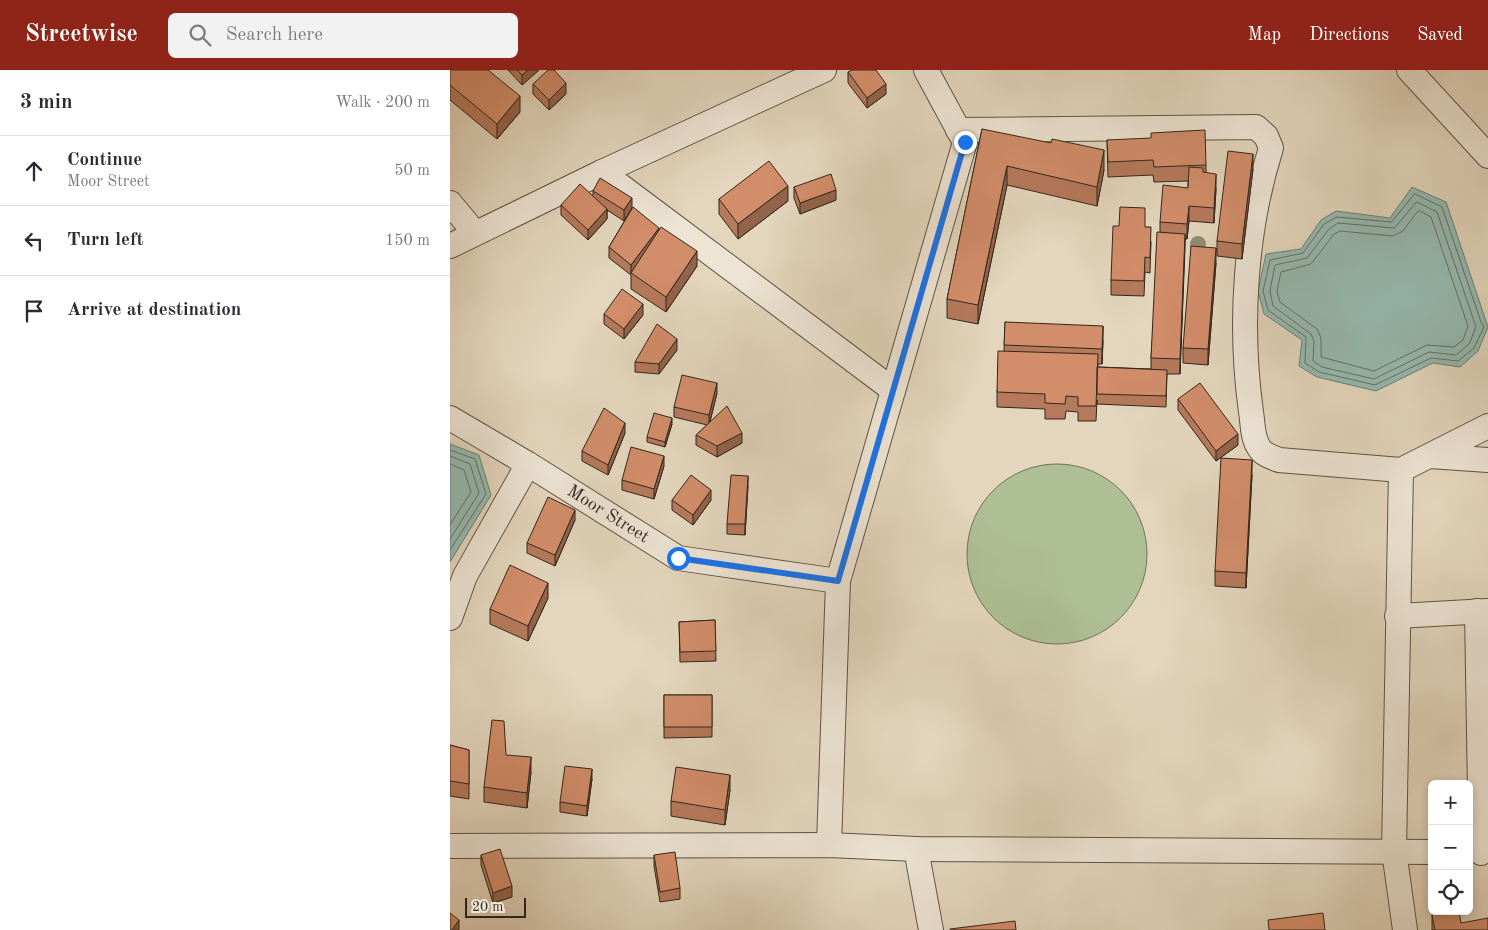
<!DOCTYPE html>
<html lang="en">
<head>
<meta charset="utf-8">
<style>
	body { margin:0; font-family:"Old Standard TT",serif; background:#f2f2f3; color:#2b2b33 }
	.controls { position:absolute; right:15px; bottom:15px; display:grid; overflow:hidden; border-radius:8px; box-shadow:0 2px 8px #0003 }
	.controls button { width:45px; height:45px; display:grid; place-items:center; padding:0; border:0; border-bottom:1px solid #e1e1e2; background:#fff; color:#2b2b33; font:25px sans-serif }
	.scale { position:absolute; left:15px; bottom:12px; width:61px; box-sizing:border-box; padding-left:5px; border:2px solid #31271c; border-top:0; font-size:14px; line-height:18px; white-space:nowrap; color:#31271c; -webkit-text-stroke:4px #ede4d4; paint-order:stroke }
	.stop { position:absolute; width:15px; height:15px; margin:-11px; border:4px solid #1a73e8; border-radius:50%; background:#fff }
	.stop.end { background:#1a73e8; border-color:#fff; box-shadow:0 1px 5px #0008 }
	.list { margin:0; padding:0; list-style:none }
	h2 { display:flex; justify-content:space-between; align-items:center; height:65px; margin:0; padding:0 20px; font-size:21px }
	h2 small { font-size:16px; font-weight:400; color:#7c7c81 }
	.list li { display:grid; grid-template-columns:32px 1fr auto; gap:15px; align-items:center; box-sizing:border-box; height:70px; padding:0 20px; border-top:1px solid #e1e1e2 }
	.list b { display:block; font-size:19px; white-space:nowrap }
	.list p { margin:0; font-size:16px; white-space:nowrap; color:#7c7c81 }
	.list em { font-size:16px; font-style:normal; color:#7c7c81 }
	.icon { flex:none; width:28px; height:28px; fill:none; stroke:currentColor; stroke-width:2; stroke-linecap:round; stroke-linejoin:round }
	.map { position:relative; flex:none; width:1038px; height:860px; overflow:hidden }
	header { display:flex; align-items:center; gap:30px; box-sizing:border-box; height:70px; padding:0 25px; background:#8f2418; color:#fff }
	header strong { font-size:24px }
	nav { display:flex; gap:28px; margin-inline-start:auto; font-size:18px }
	.search { width:350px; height:45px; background:#f2f2f3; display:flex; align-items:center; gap:12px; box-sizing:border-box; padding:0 18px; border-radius:8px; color:#7c7c81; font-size:19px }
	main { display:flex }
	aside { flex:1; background:#fff }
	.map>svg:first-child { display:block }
	.green { fill:#aebf95; stroke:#707358 }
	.water { fill:#95b9b0; stroke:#6d7f75 }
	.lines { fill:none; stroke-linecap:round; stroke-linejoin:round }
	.shore { stroke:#637066; stroke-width:1 }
	.minor-casing { stroke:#5e5344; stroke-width:26 }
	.minor { stroke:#ede4d4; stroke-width:24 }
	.tree { fill:#928b75 }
	.wall { fill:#b5795b; stroke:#31271c }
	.shaded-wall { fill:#93634a; stroke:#31271c }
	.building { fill:#d28d6a; stroke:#31271c }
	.route { stroke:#1a73e8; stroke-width:6 }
	.labels { text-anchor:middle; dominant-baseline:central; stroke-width:4.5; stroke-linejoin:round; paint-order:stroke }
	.street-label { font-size:18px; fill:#31271c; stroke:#ede4d4 }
</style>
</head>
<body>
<header>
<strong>Streetwise</strong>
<div class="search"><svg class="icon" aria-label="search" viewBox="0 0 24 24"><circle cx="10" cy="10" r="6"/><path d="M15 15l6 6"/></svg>Search here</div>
<nav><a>Map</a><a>Directions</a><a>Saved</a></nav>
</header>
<main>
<aside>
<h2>3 min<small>Walk · 200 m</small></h2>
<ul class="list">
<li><svg class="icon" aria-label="ahead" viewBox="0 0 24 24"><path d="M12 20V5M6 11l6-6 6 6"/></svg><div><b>Continue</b><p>Moor Street</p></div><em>50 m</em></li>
<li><svg class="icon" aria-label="left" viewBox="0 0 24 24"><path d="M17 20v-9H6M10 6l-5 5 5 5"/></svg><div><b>Turn left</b></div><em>150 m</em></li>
<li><svg class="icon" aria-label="arrive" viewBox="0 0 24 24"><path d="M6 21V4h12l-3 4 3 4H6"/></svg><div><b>Arrive at destination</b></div></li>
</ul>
</aside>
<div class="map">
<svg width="1038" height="860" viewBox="0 0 1038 860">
	<rect width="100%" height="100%" fill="#e3d6bd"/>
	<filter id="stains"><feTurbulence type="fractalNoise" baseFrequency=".004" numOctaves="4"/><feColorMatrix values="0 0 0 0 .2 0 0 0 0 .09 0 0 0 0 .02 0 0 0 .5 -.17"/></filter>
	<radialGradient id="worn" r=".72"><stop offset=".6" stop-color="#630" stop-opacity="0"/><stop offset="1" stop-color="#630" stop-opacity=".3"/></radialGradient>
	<path class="green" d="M517 484a90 90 0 1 1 180 0a90 90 0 1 1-180 0Z"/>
	<path class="water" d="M962 117 996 132 1038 257 1028 281 1010 297 983 293 926 321 867 307 849 296 852 270 814 244 808 221 816 184 851 179 871 150 886 141 940 148Z
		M0 374 29 385 41 425 0 492Z"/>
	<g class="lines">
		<path class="shore" d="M965 124 992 137 1031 252 1034 257 1024 278 1008 291 981 288 925 315 869 302 855 293 856 267 818 240 813 221 820 190 853 183 874 154 887 147 941 152Z
			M967 132 987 142 1026 257 1019 274 1006 285 979 282 924 309 872 297 863 291 864 271 861 264 823 236 820 221 825 195 857 188 879 159 888 153 944 158Z
			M970 141 981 147 1018 256 1013 270 1004 277 977 275 924 301 871 287V268L867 259 830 232 827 221 831 202 861 194 884 164 890 161 943 166 953 161 967 142Z
			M0 380 25 389 36 424 0 480
			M0 386 20 394 29 423 0 469
			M0 394 14 400 21 422 0 455"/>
		<g class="minor-casing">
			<g id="minor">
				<path d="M959 0 1038 86"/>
				<path d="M508 60 806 57 816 66 821 78C795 160 789 256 801 342 803 353 802 369 810 379 814 385 822 387 829 390L951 400 1038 356"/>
				<path d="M152 102 443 320"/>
				<path d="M0 133 25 163"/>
				<path d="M0 176 152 102 374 0"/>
				<path id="s1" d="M0 348 78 394 228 488 388 511"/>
				<path d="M980 386 1038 390"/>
				<path d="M951 400 944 781 955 860"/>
				<path d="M1027 541 1031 783"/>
				<path d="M947 546 1038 541"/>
				<path d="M0 548 15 506 78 394"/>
				<path d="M379 775 388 511 515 72 476 0"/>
				<path d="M0 776 379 775 466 779 982 782"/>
				<path d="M466 779 481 860"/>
			</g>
		</g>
		<use href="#minor" class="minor"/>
	</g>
	<circle class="tree" cx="748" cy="174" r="8"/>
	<path class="wall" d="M0 0 70 42 47 69 0 30Z
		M58 0H89L72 15Z
		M398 2 436 24 417 38 398 13Z
		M83 14 116 24 99 40 83 24Z
		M532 59 654 100 647 136 557 115 528 254 497 248V229Z
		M657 70 756 95V103L766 119 764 153 739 151 737 169H735L730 304H717L716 337 647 334V330L646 351H628V342L616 341 615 349H595V339L547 337V322L554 281 555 252 653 271 652 294H648V297L701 299V288L710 162V152L738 118V111L704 112 703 105 658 107Z
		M803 99 792 189 767 186V171Z
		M344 117 386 130 350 144 344 128Z
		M143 121 182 138 209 160 247 196 216 242 181 219V205L159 188V177L181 140 174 151 157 140V149L138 170 111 145V135L143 125Z
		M269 129 338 131 288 169 269 144Z
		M695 157 701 172 700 203 695 202 694 226 661 225V210Z
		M766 193 758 295 733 293V278Z
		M154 244 193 245 174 269 154 254Z
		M227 280 209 304 185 302V292Z
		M267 323 260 352 292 373 267 387 246 375V365L257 355 224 347V337Z
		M728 329 788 375 766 391 728 340Z
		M222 354 215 377 197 372V367Z
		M175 363 158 405 132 391V381Z
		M214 396 204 429 172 420V410Z
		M802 405 796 518 765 516V501Z
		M298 416 295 465 277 464V454Z
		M222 430H261L243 455 222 440Z
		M125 450 105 496 77 483V473Z
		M98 528 78 571 40 554V539Z
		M265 550 266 591 230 592 229 552Z
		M214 625H262V667L214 668Z
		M0 675 19 680V729L0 726Z
		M56 685 81 702 77 738 34 732V717Z
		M142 709 137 746 110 742V732Z
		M280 720 275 755 221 746V731Z
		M31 785 62 827 43 833 31 795Z
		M204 785 230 818V829L210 832 204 796Z
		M982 845 1011 853 1038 860H982Z"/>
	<path class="shaded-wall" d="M78 0H89L72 15V5Z
		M116 13V24L99 40V30Z
		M436 14V24L417 38V28Z
		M70 26V42L47 69V54Z
		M654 80V100L647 136V117Z
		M803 84V99L792 189V174Z
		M557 96V115L528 254V235Z
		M766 104V119L764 153V138Z
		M338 116V131L288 169V154Z
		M386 120V130L350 144V133Z
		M182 128V138L174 151V140Z
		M739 136V151L737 169V154Z
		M157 139V149L138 170V160Z
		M209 158V168L181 204V195Z
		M735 164V179L730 304V289Z
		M766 178V193L758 295V279Z
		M247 181V196L216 242V227Z
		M193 234V245L174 269V259Z
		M653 256V271L652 294V279Z
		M227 269V280L209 304V294Z
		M267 313V323L259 355V345Z
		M222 348V354L215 377V372Z
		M175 353V363L158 405V395Z
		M292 363V373L267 387V376Z
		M788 364V375L766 391V381Z
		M214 386V396L204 429V419Z
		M802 390V405L796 518V503Z
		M298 406V416L295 465V454Z
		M261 420V430L243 455V445Z
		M125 440V450L105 496V485Z
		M98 513V528L78 571V556Z
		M81 687V702L77 738V723Z
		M142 699V709L137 746V736Z
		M280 705V720L275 755V740Z
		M62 816V827L43 833V823Z
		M9 850V860H2Z"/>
	<path class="building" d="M0 0H38L70 26 47 54 0 15Z
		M67 0H78L72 5Z
		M98 0H104L116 13 99 30 83 14Z
		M402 0H426L436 14 417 28 398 2Z
		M532 59 601 73 602 69 654 80 647 117 557 96 528 235 497 229Z
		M755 60 756 95 704 97 703 90 658 92 657 70 701 68V63Z
		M778 81 803 84 792 174 767 171Z
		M319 91 338 116 288 154 269 129Z
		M739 97 753 98V102L766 104 764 138 739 136 737 154 710 152 713 115 738 118Z
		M381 104 386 120 350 133 344 117Z
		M150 108 182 128 174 140 143 121Z
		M130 114 157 139 138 160 111 135Z
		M183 137 209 158 181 195 159 177Z
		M670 137 695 138V157H701L700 188 695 187 694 211 661 210 663 156H669Z
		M211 157 247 181 216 227 181 203Z
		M707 162 735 164 730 289 701 288Z
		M741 176 766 178 758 279 733 278Z
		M172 219 193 234 174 259 154 244Z
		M555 252 653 256 652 279 554 275Z
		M207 254 227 269 209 294 185 292Z
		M548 281 648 284 646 336H628V327L616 326 615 334 595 333V324L547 322Z
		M647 297 717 300 716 326 647 324Z
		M232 305 267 313 259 345 224 337Z
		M750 313 788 364 766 381 728 329Z
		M277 336 292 363 267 376 246 365Z
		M154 338 175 353 158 395 132 381Z
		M204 343 222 348 215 372 197 367Z
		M181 377 214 386 204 419 172 410Z
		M771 388 802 390 796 503 765 501Z
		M241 405 261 420 243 445 222 430Z
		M281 405 298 406 295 454H277Z
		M98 427 125 440 105 485 77 473Z
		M60 495 98 513 78 556 40 539Z
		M265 550 266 581 230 582 229 552Z
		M214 625H262V657H214Z
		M42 650 54 651 56 685 81 687 77 723 34 717Z
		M0 675 19 680V714L0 711Z
		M115 696 142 699 137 736 110 732Z
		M226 697 280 705 275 740 221 731Z
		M50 779 62 816 43 823 31 785Z
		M225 782 230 818 210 822 204 785Z
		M1002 841H1009L1011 853 1038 848V860H985L982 845Z
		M0 843 9 850 2 860H0Z
		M873 843 875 860H819L818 850Z
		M565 851 566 860H500V859Z"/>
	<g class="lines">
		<path class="route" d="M228 488 388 511 515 72"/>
	</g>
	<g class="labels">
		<g class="street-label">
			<text stroke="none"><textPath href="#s1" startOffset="185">Moor Street</textPath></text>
		</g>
	</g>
	<rect width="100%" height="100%" filter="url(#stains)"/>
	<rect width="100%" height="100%" fill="url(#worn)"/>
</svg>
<div class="controls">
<button>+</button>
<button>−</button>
<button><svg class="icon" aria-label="locate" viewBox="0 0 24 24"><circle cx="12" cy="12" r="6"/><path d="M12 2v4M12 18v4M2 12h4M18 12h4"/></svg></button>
</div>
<div class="scale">20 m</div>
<div class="stop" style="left:228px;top:488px"></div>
<div class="stop end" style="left:515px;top:72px"></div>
</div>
</main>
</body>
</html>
